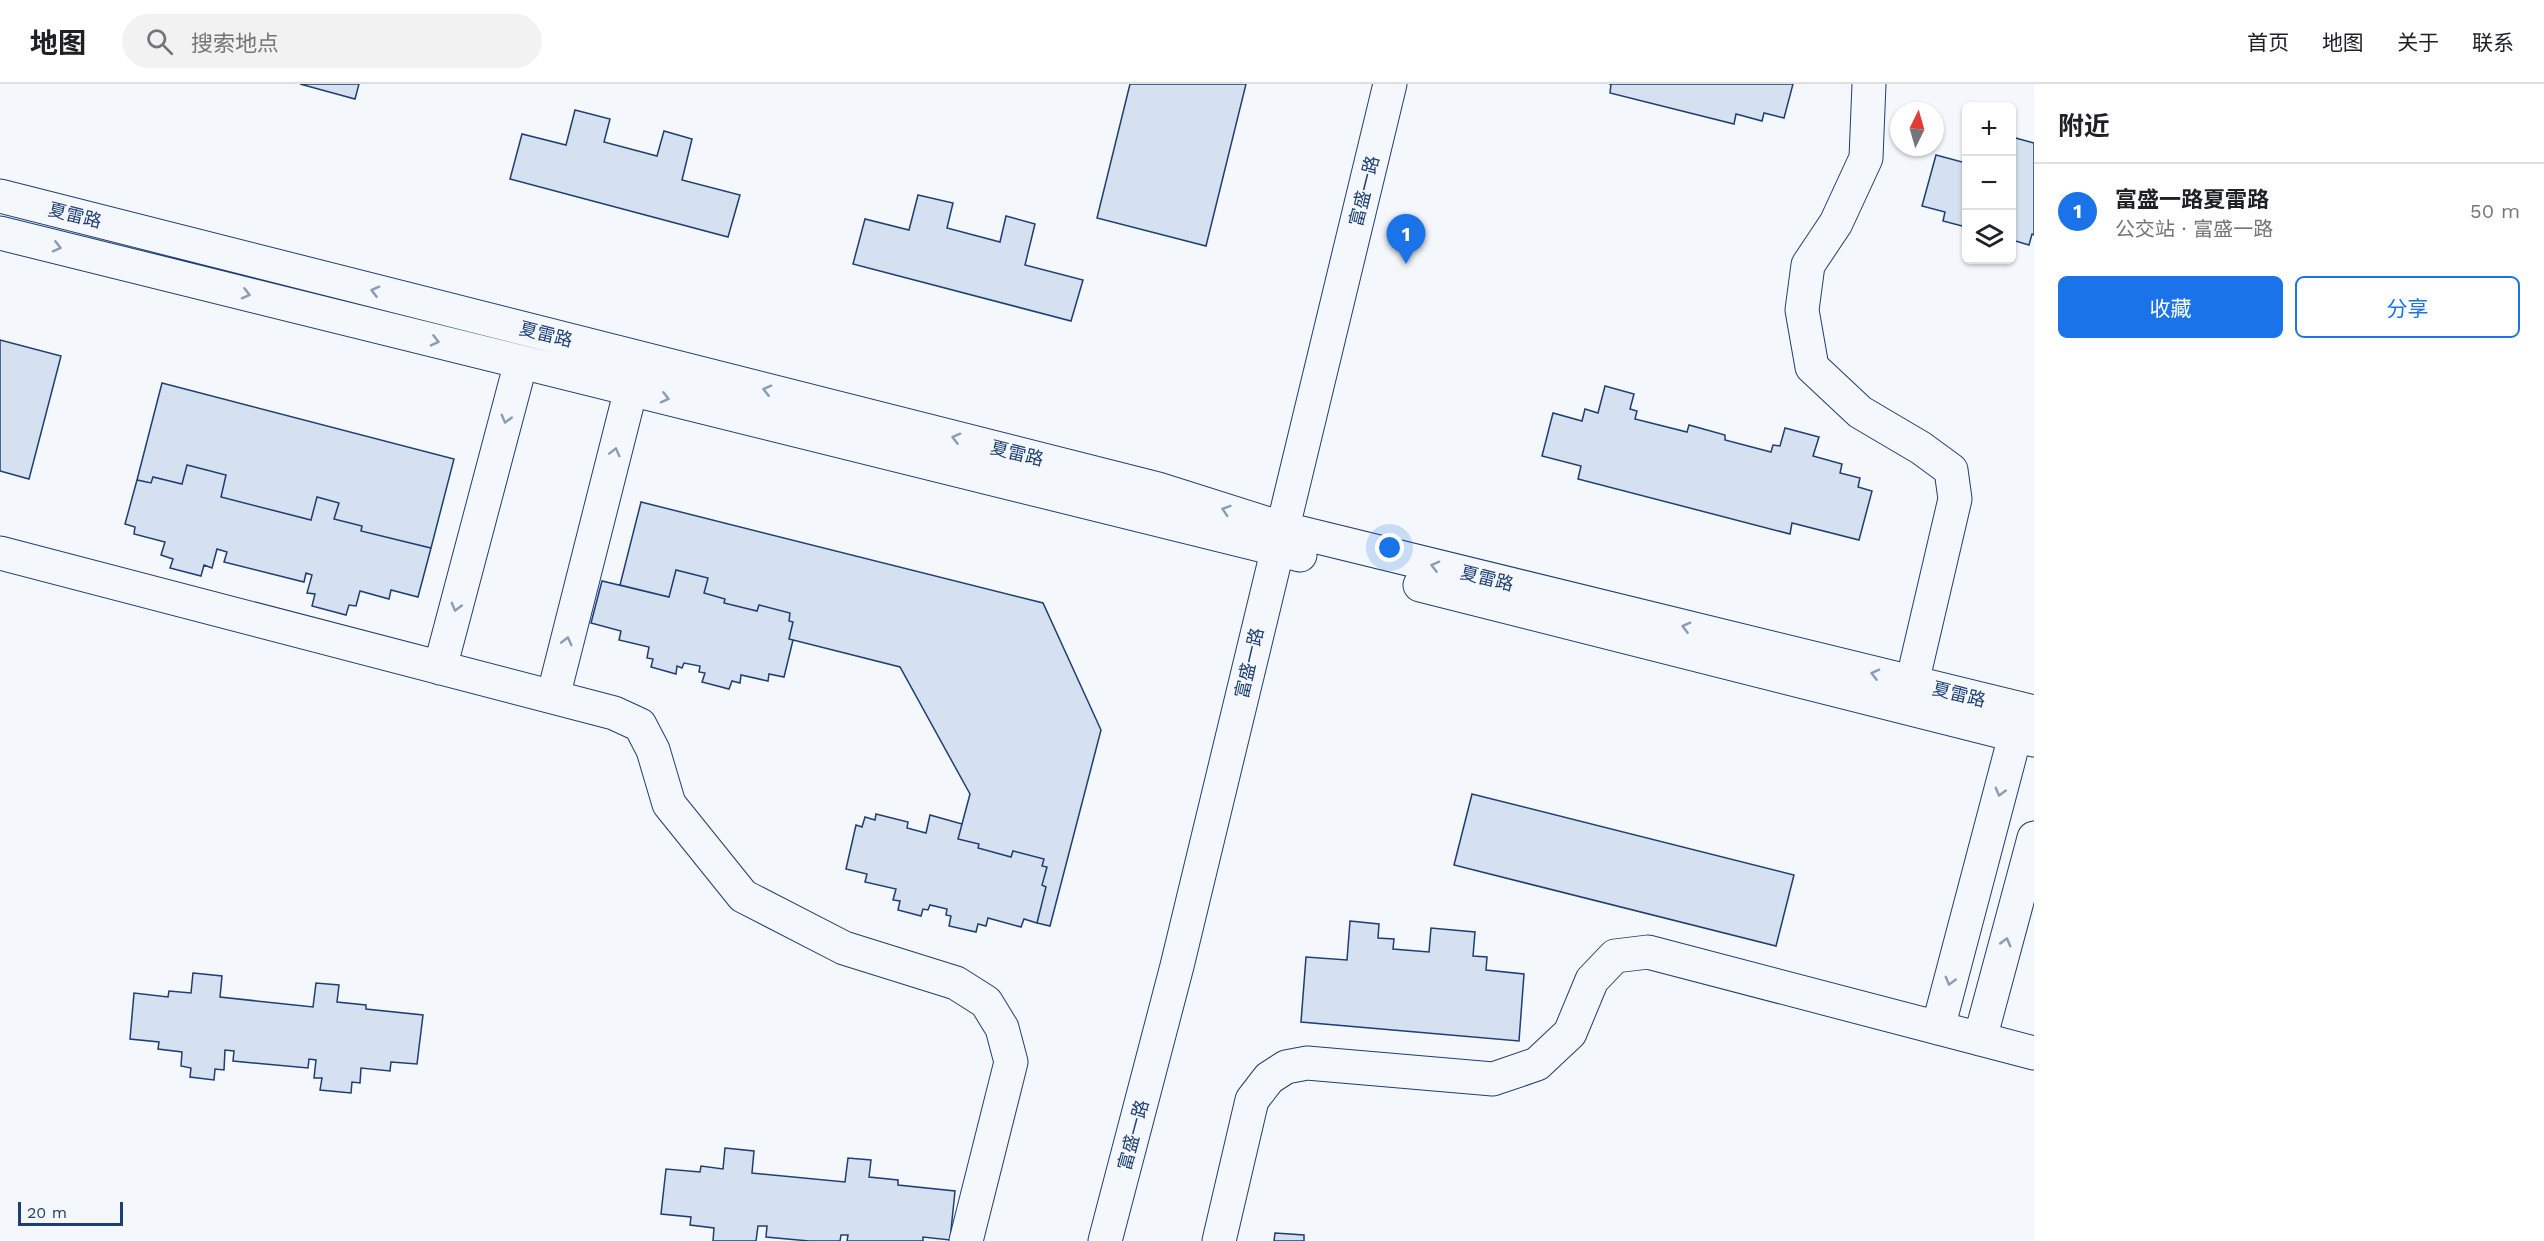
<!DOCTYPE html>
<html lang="zh">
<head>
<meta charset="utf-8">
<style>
	body { margin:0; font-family:"Work Sans","Noto Sans SC",sans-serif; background:#f2f2f2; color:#202124 }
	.controls { position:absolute; right:18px; top:18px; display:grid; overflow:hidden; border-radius:9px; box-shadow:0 2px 4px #0004 }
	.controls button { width:54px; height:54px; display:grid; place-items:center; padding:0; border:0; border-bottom:2px solid #e0e0e0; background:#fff; color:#202124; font:30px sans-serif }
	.compass { position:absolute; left:1890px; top:18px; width:54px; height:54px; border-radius:50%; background:#fff; box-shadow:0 2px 4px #0004; rotate:5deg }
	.scale { position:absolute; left:18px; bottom:15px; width:105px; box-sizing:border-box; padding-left:6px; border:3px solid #1d3f73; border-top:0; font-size:16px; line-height:21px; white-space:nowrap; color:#1d3f73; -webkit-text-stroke:4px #f4f7fb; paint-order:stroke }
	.you { position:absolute; left:1390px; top:464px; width:21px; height:21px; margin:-15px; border:4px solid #fff; border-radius:50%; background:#1a73e8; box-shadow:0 0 0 9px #1a73e833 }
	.badge { display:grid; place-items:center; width:39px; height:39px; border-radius:50%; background:#1a73e8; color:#fff; font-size:20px; font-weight:700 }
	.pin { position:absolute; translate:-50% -50px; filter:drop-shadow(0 2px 3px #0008) }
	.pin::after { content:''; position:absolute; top:32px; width:21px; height:18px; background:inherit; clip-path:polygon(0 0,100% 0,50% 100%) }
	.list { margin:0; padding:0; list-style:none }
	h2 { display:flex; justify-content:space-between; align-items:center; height:78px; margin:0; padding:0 24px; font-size:26px }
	h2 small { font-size:20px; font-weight:400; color:#757577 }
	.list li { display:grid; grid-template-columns:39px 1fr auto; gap:18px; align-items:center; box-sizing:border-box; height:96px; padding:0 24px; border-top:2px solid #e0e0e0 }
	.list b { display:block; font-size:22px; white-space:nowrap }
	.list p { margin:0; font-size:20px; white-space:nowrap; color:#757577 }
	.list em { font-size:20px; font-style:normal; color:#757577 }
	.actions { display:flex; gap:12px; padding:18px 24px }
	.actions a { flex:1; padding:14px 0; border:2px solid #1a73e8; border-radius:9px; text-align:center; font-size:21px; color:#1a73e8 }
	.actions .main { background:#1a73e8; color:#fff }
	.icon { flex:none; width:33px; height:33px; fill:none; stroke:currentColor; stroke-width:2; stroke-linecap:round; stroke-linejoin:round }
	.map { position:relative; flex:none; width:2034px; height:1157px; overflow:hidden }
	header { display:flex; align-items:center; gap:36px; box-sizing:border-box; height:84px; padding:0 30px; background:#fff; border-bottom:2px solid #e0e0e0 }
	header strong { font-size:28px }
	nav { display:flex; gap:33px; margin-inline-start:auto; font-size:21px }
	.search { width:420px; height:54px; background:#f2f2f2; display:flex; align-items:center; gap:15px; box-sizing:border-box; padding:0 21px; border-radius:33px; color:#757577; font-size:22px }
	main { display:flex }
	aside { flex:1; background:#fff }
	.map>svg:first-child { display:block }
	.building { fill:#d5e0f0; stroke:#1d3f73; stroke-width:1.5 }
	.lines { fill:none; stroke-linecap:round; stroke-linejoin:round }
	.minor-casing { stroke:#1d3f73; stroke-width:35 }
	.minor { stroke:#f4f7fb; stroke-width:33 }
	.oneway { stroke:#889bb7 }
	.labels { text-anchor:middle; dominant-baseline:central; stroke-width:4.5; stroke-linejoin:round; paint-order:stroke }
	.street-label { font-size:18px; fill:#1d3f73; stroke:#f4f7fb }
</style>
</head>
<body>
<header>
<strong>地图</strong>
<div class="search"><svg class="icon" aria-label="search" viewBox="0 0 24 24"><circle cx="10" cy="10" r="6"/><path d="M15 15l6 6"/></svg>搜索地点</div>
<nav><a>首页</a><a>地图</a><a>关于</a><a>联系</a></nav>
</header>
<main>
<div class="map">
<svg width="2034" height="1157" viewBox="0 0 2034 1157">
	<rect width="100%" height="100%" fill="#f4f7fb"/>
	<path class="building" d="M300 0H359L355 15Z
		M1130 0H1246L1206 162 1097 134Z
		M1609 0H1793L1784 34 1764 29 1762 37 1736 30 1734 40 1610 9 1611 0Z
		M575 26 610 35 604 58 657 72 664 47 692 55 682 96 740 111 728 153 510 95 522 50 566 61Z
		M2012 53 2034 59V151L2032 150 2029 161 2012 156Z
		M1936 71 1966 79V143L1943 137 1945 128 1922 122Z
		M918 111 953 119 947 144 1000 158 1006 132 1035 140 1025 181 1083 196 1071 237 853 180 865 135 909 146Z
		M0 256 61 272 29 395 0 387Z
		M162 299 454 375 431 464 361 447 362 442 334 435 339 419 317 413 311 436 221 413 226 391 187 381 182 400 153 393 151 399 137 396Z
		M1605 302 1634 310 1630 325 1637 327 1635 335 1687 348 1689 341 1725 351V356L1771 368 1773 361 1780 362 1785 344 1819 353 1813 372 1842 380 1840 389 1860 394 1858 403 1872 407 1859 456 1792 439 1790 450 1578 395 1581 382 1542 372 1553 329 1582 337 1585 325 1598 329Z
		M187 381 226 391 221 413 311 436 317 413 339 419 334 435 362 442 361 447 431 464 418 513 391 506 389 515 360 507 356 522 349 521 346 531 312 522 315 510 307 509 312 491 306 489 304 498 224 478 227 468 217 465 212 484 204 481 201 492 170 484 173 475 161 471 165 458 134 450 135 443 125 440 137 396 151 399 153 393 182 400Z
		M641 418 1043 519 1101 646 1050 842 1037 839 1046 803 1042 801 1047 783 1042 782 1044 775 1013 767 1011 773 978 764 979 760 958 755 970 710 900 583 789 555 793 538 789 537 790 529 759 521 757 527 724 519 725 515 704 509 708 494 676 486 669 513 620 501Z
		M676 486 708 494 704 509 725 515 724 519 757 527 759 521 790 529 789 537 793 538 789 555 793 556 784 593 769 590 768 597 741 591 740 599 732 597 729 605 702 598 705 589 699 588 700 582 684 579 682 584 677 582 676 590 651 583 653 575 647 574 649 563 619 556 621 547 591 539 602 497 669 513Z
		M1472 710 1794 791 1776 862 1454 781Z
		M876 730 908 738 907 744 926 749 930 731 962 740 958 755 979 760 978 764 1011 773 1013 767 1044 775 1042 782 1047 783 1042 801 1046 803 1037 839 1024 835 1021 843 988 834 986 842 978 840 976 848 949 842 951 832 946 831 947 825 930 821 928 826 923 825 921 832 898 826 900 817 893 816 896 805 865 798 867 790 846 785 856 741 862 743 865 733 875 736Z
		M1350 837 1379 840 1378 854 1394 855 1393 865 1429 868 1431 844 1475 848 1473 872 1487 873 1486 886 1524 890 1519 957 1301 938 1306 873 1347 876Z
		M193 889 222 892 220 913 313 923 316 899 339 901 337 918 366 921V925L423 931 417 980 391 978 390 987 361 984 360 999 352 998 351 1009 320 1006 322 994H314L316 976 309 975 308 984 233 977 234 967 225 966 224 986 215 985 214 996 190 993 191 984 181 982 182 968 158 965 159 958 130 955 134 909 168 913 169 907 191 909Z
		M725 1064 754 1067 752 1089 845 1098 848 1074 871 1076 869 1093 898 1096V1101L955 1107 950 1156 923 1153V1157H847L848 1151H841L840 1157H809L766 1153 767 1142H758L756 1157H713L714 1144 690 1141 691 1133 661 1130 666 1085 700 1088 701 1082 723 1085Z
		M1275 1149 1304 1151V1157H1274Z"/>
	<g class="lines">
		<g class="minor-casing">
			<path id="minor" d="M1869 0 1866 74 1836 139 1808 181 1802 226 1812 283 1860 328 1921 364 1951 386 1955 415 1912 599
				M0 112 1158 405 1281 444 2034 628
				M0 149 1300 471
				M0 469 614 629 640 641 653 666 669 720 743 812 844 864 956 899 986 918 1002 944 1011 978 966 1157
				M1420 501 2034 656
				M440 584 521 278
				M553 613 631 305
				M1938 944 2015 652
				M1980 955 2034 754
				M1105 1157 1177 882 1390 0
				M1219 1157 1252 1016 1269 994 1286 983 1307 979 1493 995 1537 980 1570 949 1592 896 1615 872 1648 868 2034 969"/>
		</g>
		<use href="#minor" class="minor"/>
	</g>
	<defs><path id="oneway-chevron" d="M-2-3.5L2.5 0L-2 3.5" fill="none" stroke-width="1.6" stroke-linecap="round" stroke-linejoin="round" transform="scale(1.5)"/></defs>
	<g class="oneway">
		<use href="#oneway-chevron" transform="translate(57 163) rotate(14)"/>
		<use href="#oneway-chevron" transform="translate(375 207) rotate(-166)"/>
		<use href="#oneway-chevron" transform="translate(246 210) rotate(14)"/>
		<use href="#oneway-chevron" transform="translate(435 257) rotate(14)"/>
		<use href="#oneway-chevron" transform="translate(767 306) rotate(-166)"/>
		<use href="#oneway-chevron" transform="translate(665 314) rotate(14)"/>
		<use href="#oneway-chevron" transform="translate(506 335) rotate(105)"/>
		<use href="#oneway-chevron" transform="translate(956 354) rotate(-166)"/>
		<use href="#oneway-chevron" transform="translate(615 368) rotate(-76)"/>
		<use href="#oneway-chevron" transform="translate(1226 426) rotate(-162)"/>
		<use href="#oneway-chevron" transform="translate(1435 482) rotate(-166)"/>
		<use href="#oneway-chevron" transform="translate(456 523) rotate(105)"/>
		<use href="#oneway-chevron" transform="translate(1686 543) rotate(-166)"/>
		<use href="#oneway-chevron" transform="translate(567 557) rotate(-76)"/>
		<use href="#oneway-chevron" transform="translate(1875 590) rotate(-166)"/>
		<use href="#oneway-chevron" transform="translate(2000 708) rotate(105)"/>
		<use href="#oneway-chevron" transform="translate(2006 858) rotate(-75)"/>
		<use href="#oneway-chevron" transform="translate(1950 897) rotate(105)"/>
	</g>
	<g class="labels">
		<g class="street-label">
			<text transform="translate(1364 107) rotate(-76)">富盛一路</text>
			<text transform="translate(75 131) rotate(14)">夏雷路</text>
			<text transform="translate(546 250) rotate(14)">夏雷路</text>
			<text transform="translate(1017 369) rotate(14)">夏雷路</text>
			<text transform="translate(1487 494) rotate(14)">夏雷路</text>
			<text transform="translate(1249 579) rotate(-77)">富盛一路</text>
			<text transform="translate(1959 610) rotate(14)">夏雷路</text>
			<text transform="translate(1133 1051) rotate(-75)">富盛一路</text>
		</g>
	</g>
</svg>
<div class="controls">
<button>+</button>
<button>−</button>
<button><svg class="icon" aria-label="layers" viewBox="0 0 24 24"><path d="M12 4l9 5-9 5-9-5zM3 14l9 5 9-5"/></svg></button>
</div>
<svg class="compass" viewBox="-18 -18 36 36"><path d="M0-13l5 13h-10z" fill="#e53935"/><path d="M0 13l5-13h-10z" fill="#757577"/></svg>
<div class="scale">20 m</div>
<div class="you"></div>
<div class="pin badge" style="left:1406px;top:180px">1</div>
</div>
<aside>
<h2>附近<small></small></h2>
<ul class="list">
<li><span class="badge">1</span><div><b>富盛一路夏雷路</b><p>公交站 · 富盛一路</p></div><em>50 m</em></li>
</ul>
<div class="actions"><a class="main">收藏</a><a>分享</a></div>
</aside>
</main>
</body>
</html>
